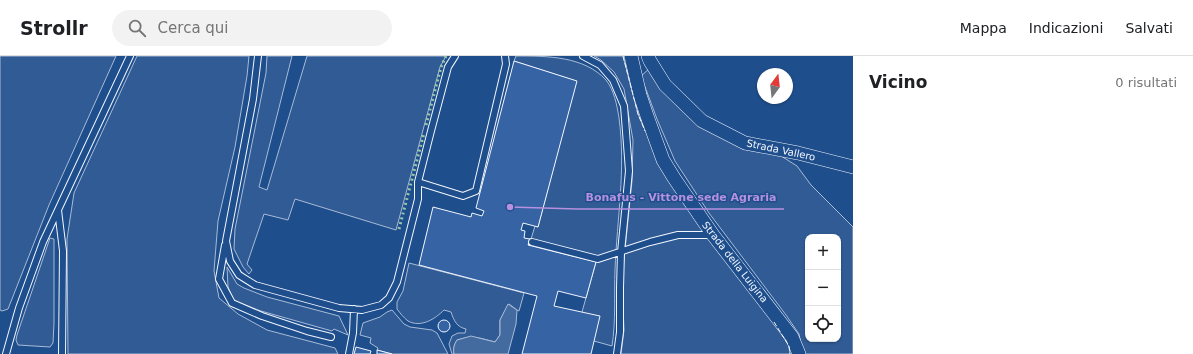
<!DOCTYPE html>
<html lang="it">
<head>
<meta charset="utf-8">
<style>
	body { margin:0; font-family:"DejaVu Sans",sans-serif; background:#f2f2f2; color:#202124 }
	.controls { position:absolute; right:12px; bottom:12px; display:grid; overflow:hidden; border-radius:8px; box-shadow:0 1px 3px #0004 }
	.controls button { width:36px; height:36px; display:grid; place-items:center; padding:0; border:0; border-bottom:1px solid #e0e0e0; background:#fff; color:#202124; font:20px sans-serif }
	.compass { position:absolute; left:757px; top:12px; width:36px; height:36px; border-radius:50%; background:#fff; box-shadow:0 1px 3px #0004; rotate:15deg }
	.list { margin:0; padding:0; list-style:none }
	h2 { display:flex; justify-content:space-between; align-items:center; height:52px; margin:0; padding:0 16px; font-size:17px }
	h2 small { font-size:13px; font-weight:400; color:#757577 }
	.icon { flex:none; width:22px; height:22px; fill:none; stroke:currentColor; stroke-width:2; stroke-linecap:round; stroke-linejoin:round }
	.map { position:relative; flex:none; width:853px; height:298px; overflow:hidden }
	header { display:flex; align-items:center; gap:24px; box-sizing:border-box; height:56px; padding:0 20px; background:#fff; border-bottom:1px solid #e0e0e0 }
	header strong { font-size:19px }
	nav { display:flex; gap:22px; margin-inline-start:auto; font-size:14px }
	.search { width:280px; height:36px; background:#f2f2f2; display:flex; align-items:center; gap:10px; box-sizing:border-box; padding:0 14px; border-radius:22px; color:#757577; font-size:15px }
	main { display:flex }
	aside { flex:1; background:#fff }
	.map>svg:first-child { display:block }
	.green { fill:#305b95; stroke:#a8bbd7; fill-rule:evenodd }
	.water { fill:#446ba0; stroke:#a8bbd7 }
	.building { fill:#3563a3; stroke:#f2f6ff }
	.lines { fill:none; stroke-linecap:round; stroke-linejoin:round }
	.lane-casing { stroke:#f2f6ff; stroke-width:8 }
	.street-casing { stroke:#f2f6ff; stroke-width:14 }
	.lane { stroke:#1f4e8c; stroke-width:6 }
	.street { stroke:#1f4e8c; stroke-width:13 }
	.hedge { stroke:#97c8a6; stroke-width:3; stroke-dasharray:2 3; stroke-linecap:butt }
	.fence { stroke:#f2f6ff; stroke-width:1; stroke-dasharray:5 2; stroke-linecap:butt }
	.labels { text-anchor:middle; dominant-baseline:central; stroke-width:3; stroke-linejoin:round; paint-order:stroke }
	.street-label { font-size:10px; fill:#f2f6ff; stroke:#1f4e8c }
	.leader { fill:none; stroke:#b691df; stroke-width:1.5 }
	.callout-dot { fill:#b691df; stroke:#1f4e8c; stroke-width:1.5 }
	.callout-label { font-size:11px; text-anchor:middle; font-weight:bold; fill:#b691df; stroke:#1f4e8c; stroke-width:3; stroke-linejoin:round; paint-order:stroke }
</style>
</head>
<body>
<header>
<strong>Strollr</strong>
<div class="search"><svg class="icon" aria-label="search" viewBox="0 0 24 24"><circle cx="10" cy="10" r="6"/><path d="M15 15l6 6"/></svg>Cerca qui</div>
<nav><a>Mappa</a><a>Indicazioni</a><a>Salvati</a></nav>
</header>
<main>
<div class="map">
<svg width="853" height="298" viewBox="0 0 853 298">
	<rect width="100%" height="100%" fill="#1f4e8c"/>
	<path class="green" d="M0 0H116L49 149 8 253 2 255 0 254Z
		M137 0H249L247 20 235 91 218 165 214 215 219 242 238 258 267 274 335 292 338 298H68L67 183 74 137Z
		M267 0H292L259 131 267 134 307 0H446L440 11 396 174 295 143 288 164 264 158 247 208 252 214 249 218 243 211 234 193 235 173 266 17Z
		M516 0C547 0 584 0 606 24 614 34 617 49 619 62 626 114 617 162 615 214 614 239 616 265 612 290L594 285 582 256 596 206 528 189 530 183H531L535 170 538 171 576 25 514 5Z
		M594 0H623L638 58 661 110 775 268 789 290 790 298H621L624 274 623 250 620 229 622 223 632 125 633 84 624 33 614 16 601 4Z
		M650 12 698 67 778 98 797 110 811 129 853 171V298H803L799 278 786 259 709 157 675 105 657 63 641 20ZM808 181H838V283H808Z
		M50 182 54 183V267L53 287 50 291 18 289 16 284 17 279Z
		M409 207 524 237 519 255 517 254 509 248 500 264V279L495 286C479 282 474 279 457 284 454 289 453 292 454 298H452L449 288 452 280 458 277H465L466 273C457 271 454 265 451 256L444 254C435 263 421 272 408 265 404 262 400 257 397 253V246L403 235Z
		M227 211 237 228 244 232 267 241 339 260 348 279 334 273 332 275 261 255 234 245 228 231Z
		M392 254 404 268 410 271 432 274 437 277 448 298H392L377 294 378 292 370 287 371 282 360 279 363 267 380 261 387 256Z"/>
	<path class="water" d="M508 248 517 254 516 268 508 298H454C453 292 454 289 457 284L471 280 495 286 500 279V264Z"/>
	<path class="building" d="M514 5 577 25 538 171 523 167 521 174 525 175 524 182 530 183 528 189 596 206 586 242 558 235 554 250 600 260 591 298H522L537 240 419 209 433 151 471 161 472 157 482 160 484 155 476 152Z
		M438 270a6 6 0 1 1 12 0a6 6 0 1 1-12 0Z
		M356 291 371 295 370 298H354Z
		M377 294 392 298H377Z"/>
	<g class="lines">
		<g class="lane-casing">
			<path id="lane" d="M258 0 253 43 226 185 230 205 239 219 255 229 339 252 362 254 381 249 389 242 397 226 418 143V126L431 75 448 11 455 0
				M583 0 600 9 613 24 624 50 629 115 621 196 620 232V276L617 298
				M418 126 463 140 476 135 506 8 505 0
				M58 154 63 195 62 298
				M532 186 598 203 650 186 678 179H713
				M225 189 219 223 232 247 262 260 307 275 331 281
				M6 298 19 252 43 186 130 0
				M349 298 353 277 354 253"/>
		</g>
		<g class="street-casing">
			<path id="street" d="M631 0 640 39 647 60 663 104 674 122 713 179 792 281 799 298
				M648 0 650 5 665 29 702 65 745 87 798 97 853 111"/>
		</g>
		<use href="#lane" class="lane"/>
		<use href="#street" class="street"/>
		<path class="hedge" d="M426 69 441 11 446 0
			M399 173 424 77"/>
		<path class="fence" d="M623 0 638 58 645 75
			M774 266 789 290 790 298"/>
	</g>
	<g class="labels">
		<g class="street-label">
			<text transform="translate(781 94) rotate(12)">Strada Vallero</text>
			<text transform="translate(735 206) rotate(52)">Strada della Luigina</text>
		</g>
	</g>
	<path class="leader" d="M510 151L577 153H784"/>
	<circle class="callout-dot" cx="510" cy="151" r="4"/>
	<g class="callout-label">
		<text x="681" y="145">Bonafus - Vittone sede Agraria</text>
	</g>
</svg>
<div class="controls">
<button>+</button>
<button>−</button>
<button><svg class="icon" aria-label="locate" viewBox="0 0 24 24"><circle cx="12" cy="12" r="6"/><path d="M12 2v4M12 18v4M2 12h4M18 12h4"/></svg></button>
</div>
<svg class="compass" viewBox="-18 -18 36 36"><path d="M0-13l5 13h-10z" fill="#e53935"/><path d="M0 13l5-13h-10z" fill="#757577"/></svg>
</div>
<aside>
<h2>Vicino<small>0 risultati</small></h2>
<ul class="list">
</ul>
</aside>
</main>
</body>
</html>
